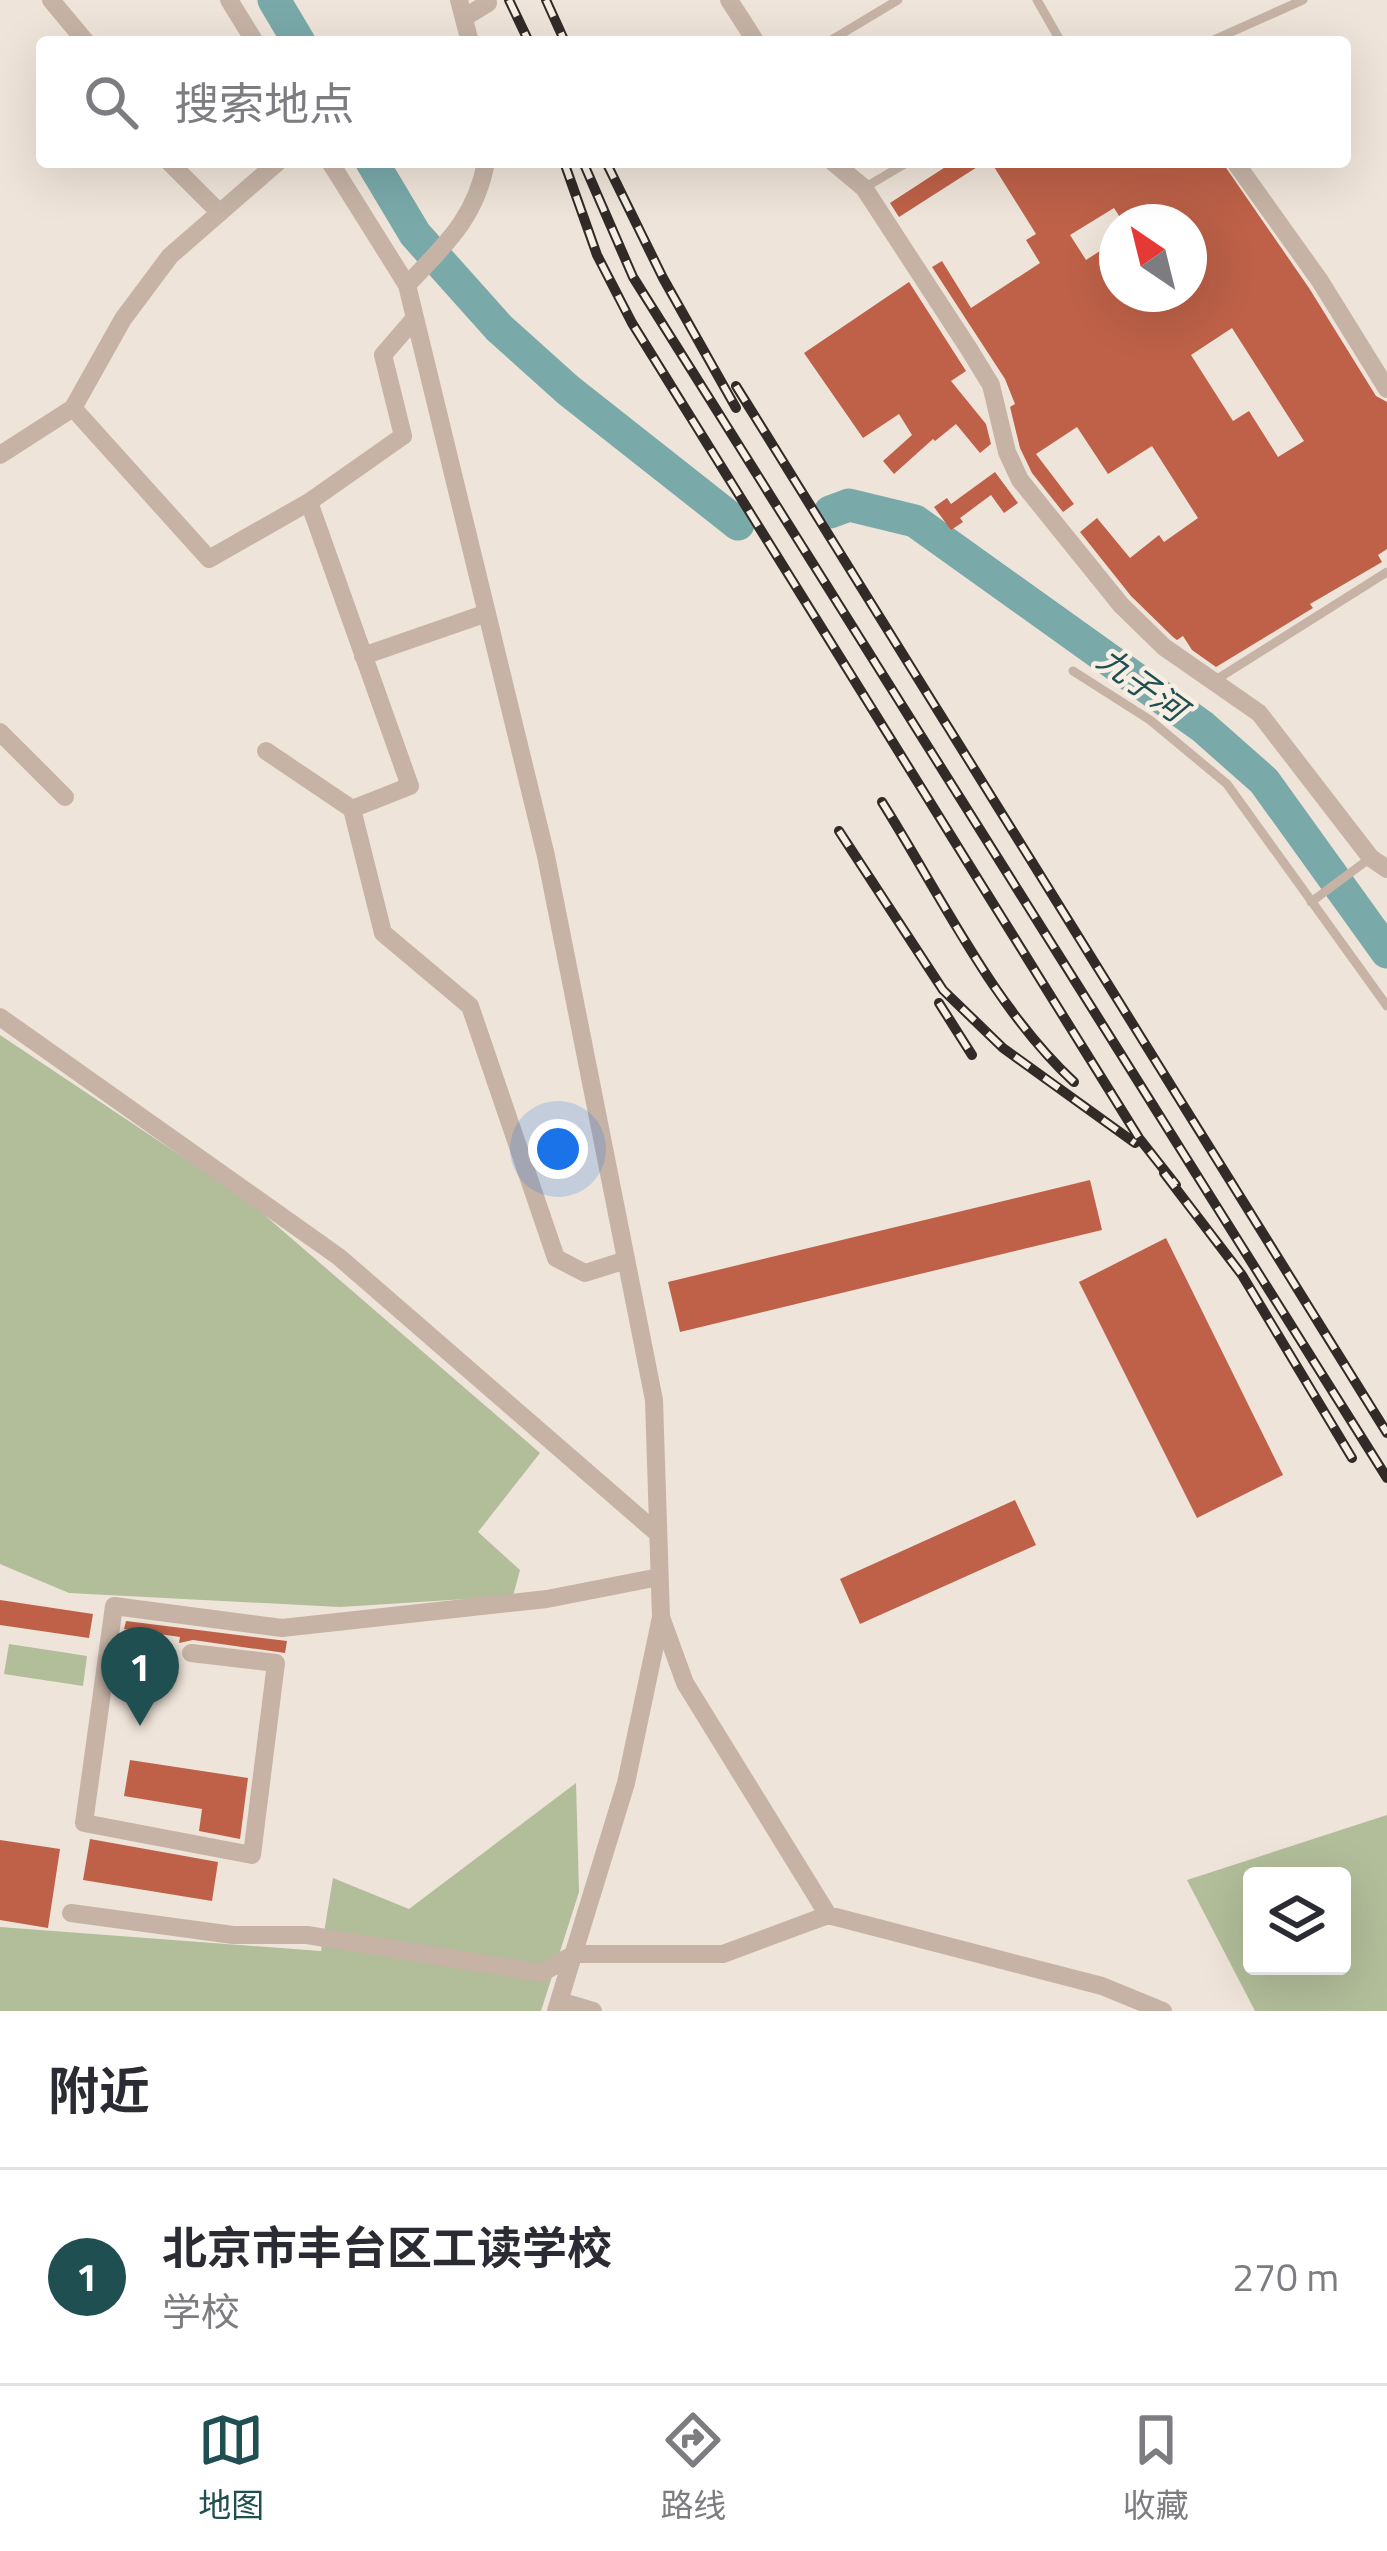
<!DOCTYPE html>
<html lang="zh">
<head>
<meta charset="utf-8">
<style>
	body { margin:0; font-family:"Titillium Web","Noto Sans SC",sans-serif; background:#f7f7f7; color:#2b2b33 }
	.controls { position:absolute; right:36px; bottom:36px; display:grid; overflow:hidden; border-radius:12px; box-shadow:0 12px 48px #0002 }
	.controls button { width:108px; height:108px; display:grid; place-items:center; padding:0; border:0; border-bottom:3px solid #e1e1e2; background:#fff; color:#2b2b33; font:60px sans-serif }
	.compass { position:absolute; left:1099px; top:204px; width:108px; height:108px; border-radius:50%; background:#fff; box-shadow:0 12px 48px #0002; rotate:325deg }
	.you { position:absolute; left:558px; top:1149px; width:42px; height:42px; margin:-30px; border:9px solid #fff; border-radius:50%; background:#1a73e8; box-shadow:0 0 0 18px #1a73e833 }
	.badge { display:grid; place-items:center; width:78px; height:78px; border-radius:50%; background:#1f4f51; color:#fff; font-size:39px; font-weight:700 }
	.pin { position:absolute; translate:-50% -99px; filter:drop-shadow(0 3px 6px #0008) }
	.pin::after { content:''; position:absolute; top:63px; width:42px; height:36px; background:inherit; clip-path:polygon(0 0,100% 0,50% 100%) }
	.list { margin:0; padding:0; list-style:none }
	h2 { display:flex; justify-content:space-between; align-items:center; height:156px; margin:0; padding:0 48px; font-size:51px }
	h2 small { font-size:39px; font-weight:400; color:#7c7c81 }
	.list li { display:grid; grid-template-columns:78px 1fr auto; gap:36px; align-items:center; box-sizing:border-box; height:216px; padding:0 48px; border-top:3px solid #e1e1e2 }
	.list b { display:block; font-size:45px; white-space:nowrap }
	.list p { margin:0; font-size:39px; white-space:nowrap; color:#7c7c81 }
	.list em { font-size:39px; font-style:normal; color:#7c7c81 }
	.icon { flex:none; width:66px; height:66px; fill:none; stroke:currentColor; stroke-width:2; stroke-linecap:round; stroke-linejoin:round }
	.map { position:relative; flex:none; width:1387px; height:2011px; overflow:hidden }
	.search { position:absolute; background:#fff; box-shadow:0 12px 48px #0002; left:36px; right:36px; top:36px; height:132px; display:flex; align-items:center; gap:30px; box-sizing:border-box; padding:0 42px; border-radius:12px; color:#7c7c81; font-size:45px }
	.sheet { height:372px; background:#fff }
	nav { display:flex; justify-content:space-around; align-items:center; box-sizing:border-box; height:168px; border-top:3px solid #e1e1e2; background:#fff; font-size:33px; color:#7c7c81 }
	nav a { display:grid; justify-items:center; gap:6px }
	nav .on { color:#1f4f51 }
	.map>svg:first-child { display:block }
	.green { fill:#b2bd9a; fill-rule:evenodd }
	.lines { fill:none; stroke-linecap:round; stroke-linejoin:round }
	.river { stroke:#7aa9aa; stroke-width:33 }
	.building { fill:#be6148; fill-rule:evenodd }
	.lane { stroke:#c6b3a6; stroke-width:9 }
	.street { stroke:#c6b3a6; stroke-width:18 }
	.rail-casing { stroke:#322a26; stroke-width:10 }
	.rail { stroke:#f7eee4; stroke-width:6; stroke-dasharray:18; stroke-linecap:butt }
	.labels { text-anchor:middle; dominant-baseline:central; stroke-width:9; stroke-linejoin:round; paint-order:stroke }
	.water-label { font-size:33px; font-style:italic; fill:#1f4f51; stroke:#f7eee4 }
</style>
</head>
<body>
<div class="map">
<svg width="1387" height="2011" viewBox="0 0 1387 2011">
	<rect width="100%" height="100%" fill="#efe4d9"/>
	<path class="green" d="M0 1035 247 1200 540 1453 478 1532 520 1570 513 1596 340 1607 69 1593 0 1564Z
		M9 1644 87 1656 83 1686 4 1674Z
		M576 1783 579 1892 541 2011H0V1927L321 1951 333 1878 409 1909Z
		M1387 1815V2011H1255L1187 1880ZM1342 1876V1966H1252V1876Z"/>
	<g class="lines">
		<path class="river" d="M274 0 299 42
			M372 162 415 234 499 328 568 390 738 524
			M830 512 849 505 915 521 1203 727 1264 781 1387 952"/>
	</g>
	<path class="building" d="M953 162H985L899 217 890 203Z
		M991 162H1222L1309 288 1376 396 1387 402V549L1378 555 1382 562 1310 604 1313 608 1216 667 1192 650 1183 636 1177 640 1173 637 1131 596 1080 532 1097 518 1130 558 1159 535 1164 542 1198 518 1152 446 1108 474 1077 427 1036 454 1074 504 1063 512 1032 473 1020 448 1010 407 1015 404 1005 379 932 267 942 261 971 308 1040 263 1026 240 1036 234ZM1114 208 1123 222H1189V294H1117V240L1086 260 1070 235ZM1232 328 1304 441 1278 457 1249 411 1233 421 1191 355Z
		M909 282 966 371 951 381 986 424 991 444 980 453 956 424 935 441 933 439 894 474 883 461 912 435 899 414 863 438 804 353Z
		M995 472 1018 503 1004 513 991 495 960 518 963 522 951 530 934 507 947 498 951 504Z
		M1090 1180 1102 1230 680 1332 668 1282Z
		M1166 1238 1283 1475 1197 1518 1079 1282Z
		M1015 1500 1036 1545 860 1624 840 1579Z
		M0 1600 93 1614 89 1638 0 1625Z
		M126 1621 287 1641 285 1653 193 1640 179 1643 180 1637 124 1629Z
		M130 1760 248 1778 240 1839 199 1831 202 1809 124 1796Z
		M90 1839 218 1862 212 1901 83 1880Z
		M0 1840 60 1849 48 1928 0 1920Z"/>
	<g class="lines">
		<path class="lane" d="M1037 0 1061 42
			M828 42 898 0
			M1209 42 1303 0
			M864 188 908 162
			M1073 671 1150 720 1227 784 1387 1006
			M1214 681 1387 572
			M1311 902 1369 859"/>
		<path class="street" d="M51 0 86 42
			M229 0 255 42
			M459 0 470 42
			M729 0 756 42
			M465 17 488 3
			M169 162 219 212
			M330 162 407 285 546 856 654 1400 661 1617 685 1683 828 1915 1102 1986 1163 2011
			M833 162 864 188 969 349 991 385 1007 452 1020 480 1121 605 1164 647 1259 713 1371 858 1387 869
			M1235 162 1320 281 1387 389
			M407 285C444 246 476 218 486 162
			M73 408 209 559 309 502 403 436 383 355 415 318
			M0 455 73 408 123 319 170 256 278 162
			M363 656 487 613
			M0 732 65 797
			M266 751 352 809 410 786 309 502
			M352 809 383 933 470 1006 556 1258 585 1273 626 1260
			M0 1017 339 1257 656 1532
			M191 1653 276 1663 252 1855 84 1823 114 1606 282 1628 547 1599 659 1577
			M71 1913 233 1935H307L542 1973 574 1954H723L828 1915
			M559 2001 593 2011
			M556 2011 626 1783 661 1617"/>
		<g class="rail-casing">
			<path id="rail" d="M509 0 529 42
				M546 0 565 42
				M564 162 597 255 632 323 1139 1138 1176 1185
				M583 162 633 277 1387 1478
				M606 162 663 278 736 408
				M736 386 1387 1433
				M882 802C940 894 994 1008 1074 1082
				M839 831 943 990 1003 1048 1135 1143
				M939 1003 972 1055
				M1164 1173 1242 1275 1352 1458"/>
		</g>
		<use href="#rail" class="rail"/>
	</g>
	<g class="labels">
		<g class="water-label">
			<text transform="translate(1142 684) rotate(36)">九子河</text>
		</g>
	</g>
</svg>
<div class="controls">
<button><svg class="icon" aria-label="layers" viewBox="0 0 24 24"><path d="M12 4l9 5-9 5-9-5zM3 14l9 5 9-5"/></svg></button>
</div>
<svg class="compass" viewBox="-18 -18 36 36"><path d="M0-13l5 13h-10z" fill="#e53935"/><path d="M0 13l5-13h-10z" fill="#7c7c81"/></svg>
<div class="you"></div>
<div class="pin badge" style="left:140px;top:1726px">1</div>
<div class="search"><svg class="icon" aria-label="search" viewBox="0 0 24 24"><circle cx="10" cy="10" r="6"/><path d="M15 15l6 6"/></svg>搜索地点</div>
</div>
<section class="sheet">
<h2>附近<small></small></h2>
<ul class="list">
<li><span class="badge">1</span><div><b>北京市丰台区工读学校</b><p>学校</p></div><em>270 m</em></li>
</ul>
</section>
<nav>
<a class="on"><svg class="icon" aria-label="map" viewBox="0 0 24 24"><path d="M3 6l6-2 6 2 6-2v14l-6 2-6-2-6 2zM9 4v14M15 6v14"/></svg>地图</a>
<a><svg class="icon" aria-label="directions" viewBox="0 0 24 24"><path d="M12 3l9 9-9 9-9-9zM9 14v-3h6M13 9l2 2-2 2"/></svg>路线</a>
<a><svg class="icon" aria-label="saved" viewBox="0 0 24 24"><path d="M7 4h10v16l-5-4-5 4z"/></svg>收藏</a>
</nav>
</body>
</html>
